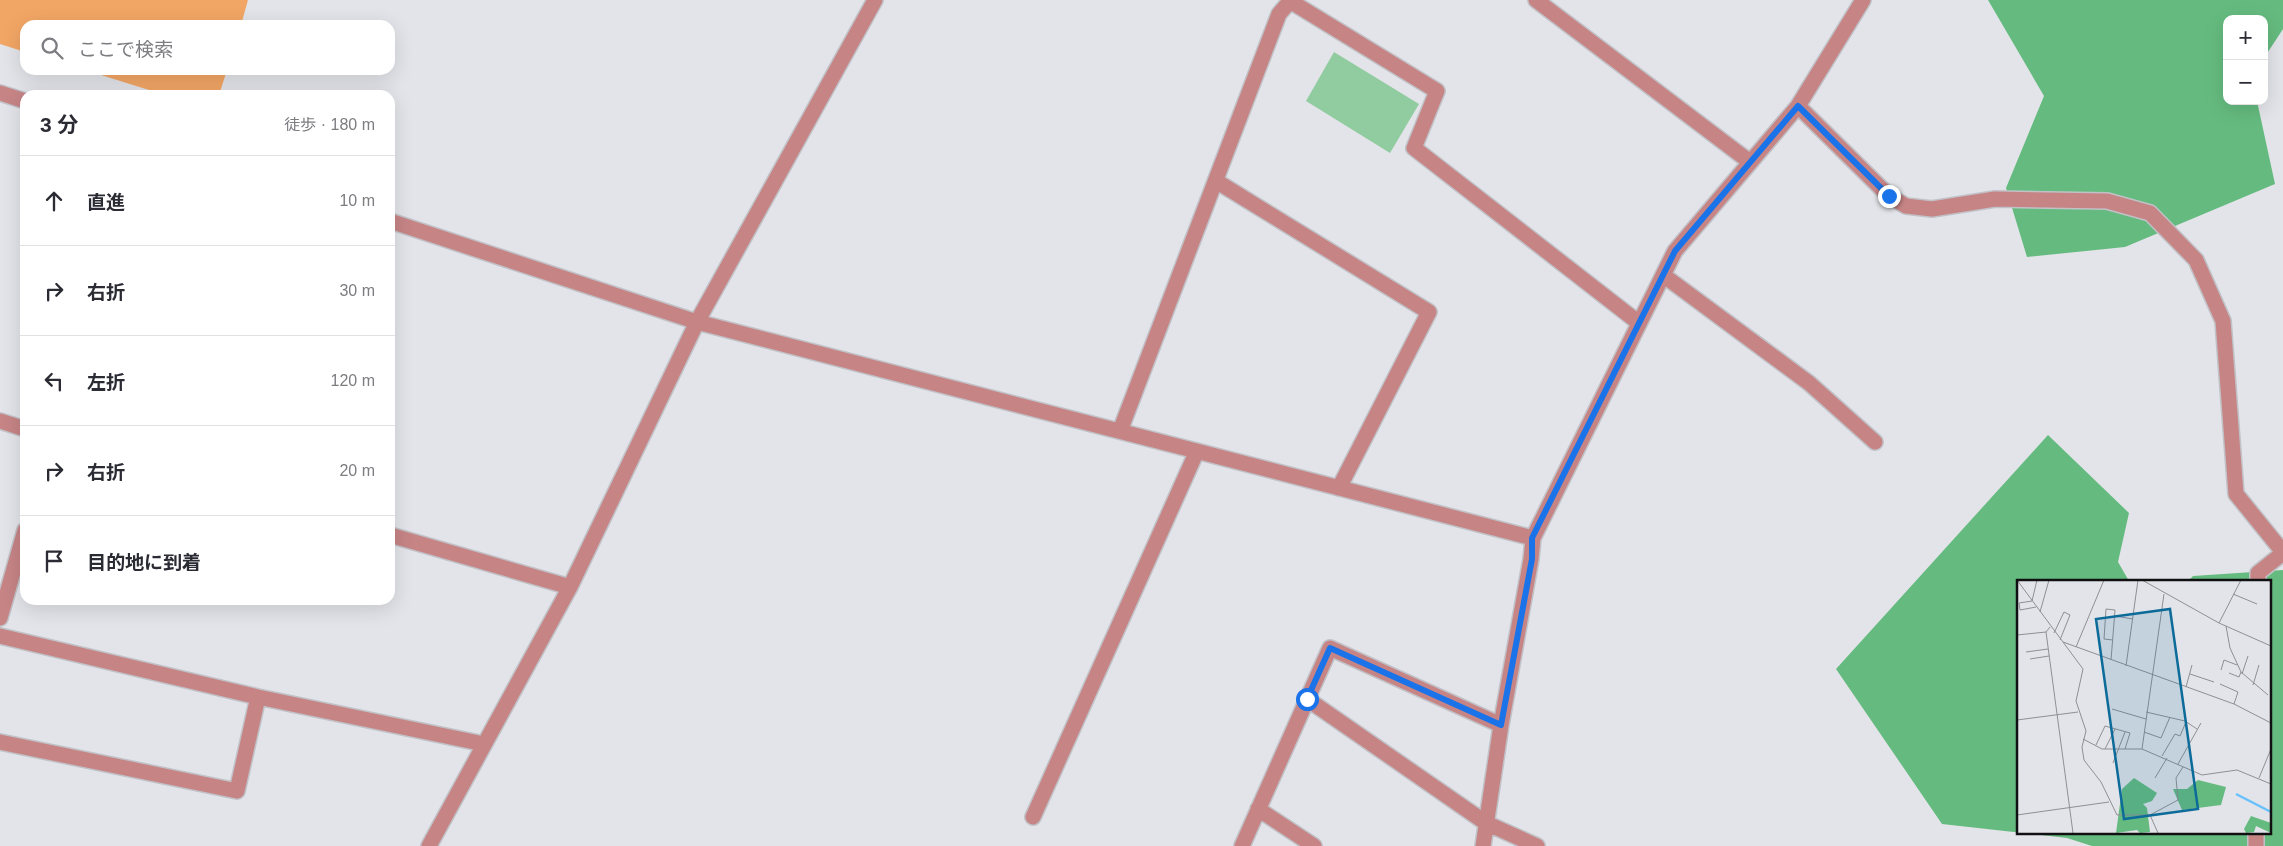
<!DOCTYPE html>
<html lang="ja">
<head>
<meta charset="utf-8">
<style>
	body { margin:0; font-family:Arial,"Noto Sans JP",sans-serif; background:#f2f2f3; color:#2b2b33 }
	.controls { position:absolute; right:15px; top:15px; display:grid; overflow:hidden; border-radius:10px; box-shadow:0 5px 20px #0002 }
	.controls button { width:45px; height:45px; display:grid; place-items:center; padding:0; border:0; border-bottom:1px solid #e1e1e2; background:#fff; color:#2b2b33; font:25px sans-serif }
	.stop { position:absolute; width:15px; height:15px; margin:-11px; border:4px solid #1a73e8; border-radius:50%; background:#fff }
	.stop.end { background:#1a73e8; border-color:#fff; box-shadow:0 1px 5px #0008 }
	.list { margin:0; padding:0; list-style:none }
	h2 { display:flex; justify-content:space-between; align-items:center; height:65px; margin:0; padding:0 20px; font-size:21px }
	h2 small { font-size:16px; font-weight:400; color:#7c7c81 }
	.list li { display:grid; grid-template-columns:32px 1fr auto; gap:15px; align-items:center; box-sizing:border-box; height:90px; padding:0 20px; border-top:1px solid #e1e1e2 }
	.list b { display:block; font-size:19px; white-space:nowrap }
	.list em { font-size:16px; font-style:normal; color:#7c7c81 }
	.icon { flex:none; width:28px; height:28px; fill:none; stroke:currentColor; stroke-width:2; stroke-linecap:round; stroke-linejoin:round }
	.map { position:relative; flex:none; width:2283px; height:846px; overflow:hidden }
	.search { position:absolute; background:#fff; box-shadow:0 5px 20px #0002; left:20px; top:20px; width:375px; height:55px; display:flex; align-items:center; gap:12px; box-sizing:border-box; padding:0 18px; border-radius:15px; color:#7c7c81; font-size:19px }
	.panel { position:absolute; background:#fff; box-shadow:0 5px 20px #0002; left:20px; top:90px; width:375px; height:515px; border-radius:15px }
	.map>svg:first-child { display:block }
	.green { fill:#91cca0 }
	.forest { fill:#65bb7f }
	.building { fill:#f2a665 }
	.lines { fill:none; stroke-linecap:round; stroke-linejoin:round }
	.street-casing { stroke:#c1c2c7; stroke-width:18 }
	.street { stroke:#c68485; stroke-width:15 }
	.route { stroke:#1a73e8; stroke-width:6 }
	.inset-river { fill:none; stroke:#67c1fd; stroke-width:2.5 }
	.inset-road { fill:none; stroke:#8f8f93; stroke-width:1 }
	.view { fill:#0d6b9a; fill-opacity:0.15; stroke:#0d6b9a; stroke-width:2.5 }
	.inset-edge { fill:none; stroke:#101012; stroke-width:2.5 }
</style>
</head>
<body>
<div class="map">
<svg width="2283" height="846" viewBox="0 0 2283 846">
	<rect width="100%" height="100%" fill="#e3e4e9"/>
	<path class="green" d="M1334 52 1419 104 1390 153 1306 101Z"/>
	<path class="forest" d="M1988 0H2283V29L2264 58V19H2227V101H2257L2275 184 2125 247 2027 257 2006 188 2044 96Z
		M2048 435 2129 513 2118 562 2129 581H2018V832H2269V581H2188L2193 576 2283 570V846H2092L2067 838 1942 824 1836 669Z"/>
	<path class="building" d="M0 0H248L241 25H25V52L0 44Z
		M85 70H227L219 95H165Z"/>
	<g class="lines">
		<g class="street-casing">
			<path id="street" d="M1536 0 1750 162
				M1290 1 1437 91 1414 148 1639 323
				M0 93 25 101
				M1798 106 1889 196 1906 206 1932 209 1995 199 2107 201 2150 213 2196 260 2223 321 2236 494 2283 552
				M1216 181 1429 312 1339 488
				M390 221 697 322 1533 538
				M1663 275 1809 383 1875 442
				M0 421 25 429
				M1120 431 1279 14 1291 0
				M390 535 570 587
				M2258 581V573L2283 553
				M0 618 25 530
				M0 636 258 697 484 744
				M1307 699 1486 823 1537 846
				M0 742 237 791 258 697
				M1258 809 1314 846
				M1033 817 1197 451
				M429 846 570 587 697 322 875 0
				M1242 846 1330 648 1501 725
				M1483 846 1501 725 1531 559 1533 538 1675 251 1798 106 1863 0
				M2256 846V832"/>
		</g>
		<use href="#street" class="street"/>
	</g>
	<g class="lines">
		<path class="route" d="M1307 699 1330 648 1501 725 1532 559V538L1675 251 1798 106 1889 196"/>
	</g>
	<g transform="translate(2017 580)">
		<rect width="254" height="254" fill="#e3e4e9"/>
		<path d="M117 198 140 213 135 221 126 224 130 228 133 252 123 253 120 250 99 253 105 209ZM181 200 209 207 204 225 165 230 156 209H170ZM234 236 254 243V253L239 246 237 252 229 253 227 249Z" fill="#65bb7f"/>
		<path class="inset-river" d="M219 214 254 232"/>
		<path class="inset-road" d="M0 0 66 89 59 121 69 151 65 167 67 180 84 202 100 235H133M125 0 202 43 254 66M216 14 240 24M19 27 3 30 2 23 15 21 20 0M23 32 32 0M98 36 116 39M202 43 224 0M209 46 213 68 224 92 251 115M33 47 29 52 56 253M37 53 47 32 53 35 43 60M0 55 29 52M46 62 217 124 254 143M59 67 87 0M9 72 31 69M13 79 32 76M94 80 98 30 89 29 87 59 96 60M109 86 121 0M204 90 207 80 220 85M212 93 222 97 224 92M173 94 197 102M225 94 231 76M203 104 221 112 217 124M236 105 242 85M169 107 175 85M95 129 129 139M129 132 168 141 180 149M0 140 61 132M127 152 144 158 153 137M66 159 85 169H125L185 195 220 190 254 204M79 165 88 146 113 153 108 169M88 169 98 149M125 169 147 14M145 176 158 154 163 156 169 142M96 183 108 152M161 184 184 143M138 198 150 178M242 198 254 169M0 235 92 222M133 235 161 220 159 198 166 187M133 235 141 253"/>
		<path class="view" d="M153 29 181 229 107 239 79 39Z"/>
		<rect width="254" height="254" class="inset-edge"/>
	</g>
</svg>
<div class="controls">
<button>+</button>
<button>−</button>
</div>
<div class="stop" style="left:1307px;top:699px"></div>
<div class="stop end" style="left:1889px;top:196px"></div>
<div class="search"><svg class="icon" aria-label="search" viewBox="0 0 24 24"><circle cx="10" cy="10" r="6"/><path d="M15 15l6 6"/></svg>ここで検索</div>
<section class="panel">
<h2>3 分<small>徒歩 · 180 m</small></h2>
<ul class="list">
<li><svg class="icon" aria-label="ahead" viewBox="0 0 24 24"><path d="M12 20V5M6 11l6-6 6 6"/></svg><div><b>直進</b></div><em>10 m</em></li>
<li><svg class="icon" aria-label="right" viewBox="0 0 24 24"><path d="M7 20v-9h11M14 6l5 5-5 5"/></svg><div><b>右折</b></div><em>30 m</em></li>
<li><svg class="icon" aria-label="left" viewBox="0 0 24 24"><path d="M17 20v-9H6M10 6l-5 5 5 5"/></svg><div><b>左折</b></div><em>120 m</em></li>
<li><svg class="icon" aria-label="right" viewBox="0 0 24 24"><path d="M7 20v-9h11M14 6l5 5-5 5"/></svg><div><b>右折</b></div><em>20 m</em></li>
<li><svg class="icon" aria-label="arrive" viewBox="0 0 24 24"><path d="M6 21V4h12l-3 4 3 4H6"/></svg><div><b>目的地に到着</b></div></li>
</ul>
</section>
</div>
</body>
</html>
